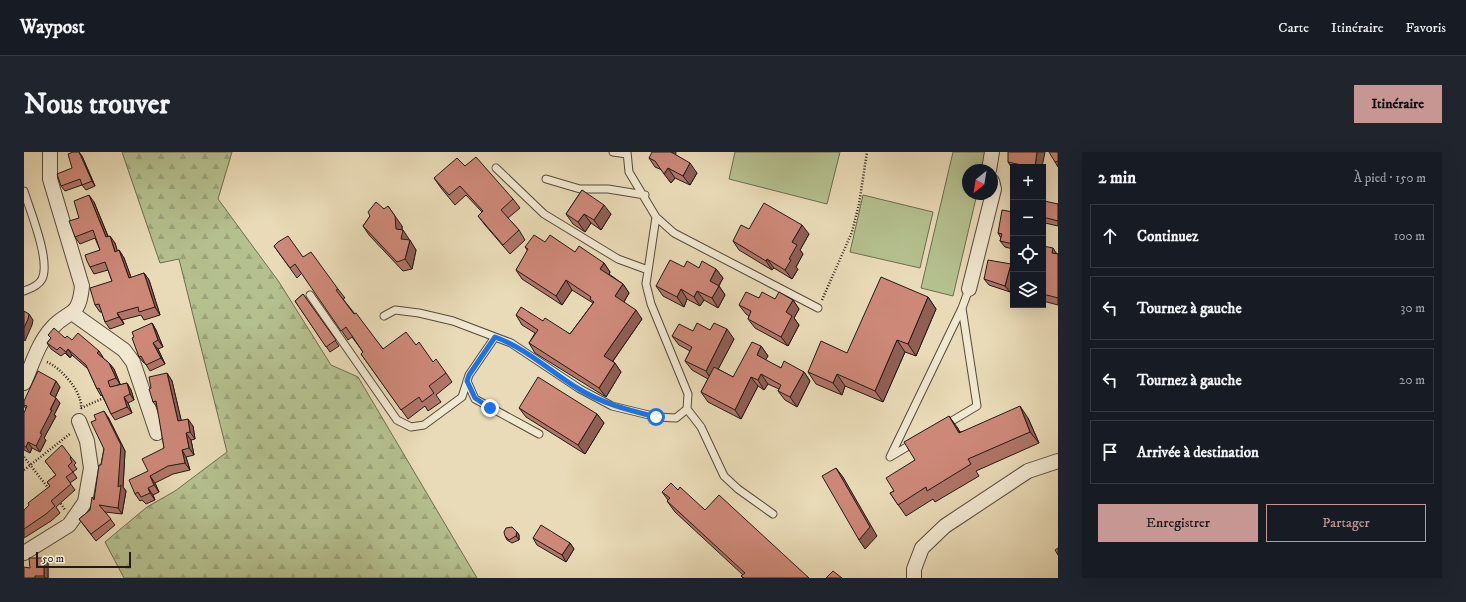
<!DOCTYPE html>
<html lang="fr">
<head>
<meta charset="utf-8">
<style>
	body { margin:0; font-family:"IM FELL DW Pica",serif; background:#20242c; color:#f1f3f6 }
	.controls { position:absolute; right:12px; top:12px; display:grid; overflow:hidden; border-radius:0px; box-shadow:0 4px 16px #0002 }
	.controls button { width:36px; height:36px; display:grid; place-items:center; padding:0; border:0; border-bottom:1px solid #363941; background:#171b24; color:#f1f3f6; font:20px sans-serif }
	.compass { position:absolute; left:938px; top:12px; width:36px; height:36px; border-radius:50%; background:#171b24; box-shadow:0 4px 16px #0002; rotate:210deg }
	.scale { position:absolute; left:12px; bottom:10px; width:95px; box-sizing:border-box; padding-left:4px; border:2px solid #241a13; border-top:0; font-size:11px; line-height:14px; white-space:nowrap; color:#241a13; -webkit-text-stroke:3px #f1e8d0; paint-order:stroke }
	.stop { position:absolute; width:12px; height:12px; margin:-9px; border:3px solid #1a73e8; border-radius:50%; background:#fff }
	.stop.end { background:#1a73e8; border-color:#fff; box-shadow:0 1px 4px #0008 }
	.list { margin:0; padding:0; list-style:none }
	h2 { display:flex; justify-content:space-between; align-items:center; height:52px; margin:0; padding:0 16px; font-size:17px }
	h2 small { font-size:13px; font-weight:400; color:#9ea1a6 }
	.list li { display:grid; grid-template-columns:26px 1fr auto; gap:12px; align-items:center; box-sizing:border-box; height:64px; margin:0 8px 8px; padding:0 8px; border:1px solid #363941; border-radius:0px }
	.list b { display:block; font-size:15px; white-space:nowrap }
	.list em { font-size:13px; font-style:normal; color:#9ea1a6 }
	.actions { display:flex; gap:8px; padding:12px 16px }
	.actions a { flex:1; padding:9px 0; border:1px solid #c59692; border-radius:0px; text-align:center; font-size:14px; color:#c59692 }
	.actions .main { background:#c59692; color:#111 }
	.icon { flex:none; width:22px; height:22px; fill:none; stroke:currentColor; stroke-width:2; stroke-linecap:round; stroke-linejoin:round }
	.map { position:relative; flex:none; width:1034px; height:426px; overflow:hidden; border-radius:0px }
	header { display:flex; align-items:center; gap:24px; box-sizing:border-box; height:56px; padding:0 20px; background:#171b24; border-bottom:1px solid #363941 }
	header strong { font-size:19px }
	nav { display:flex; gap:22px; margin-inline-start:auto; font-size:14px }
	.intro { display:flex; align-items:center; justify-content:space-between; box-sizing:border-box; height:96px; padding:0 24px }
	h1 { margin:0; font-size:28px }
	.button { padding:10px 18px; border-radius:0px; background:#c59692; color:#111; font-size:14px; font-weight:700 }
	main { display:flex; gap:24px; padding:0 24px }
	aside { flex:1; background:#171b24; border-radius:0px; box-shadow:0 4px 16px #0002 }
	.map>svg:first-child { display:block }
	.grass { fill:#b5c08f; stroke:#6c6d51 }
	.forest { fill:url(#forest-firs); stroke:#6c6d51 }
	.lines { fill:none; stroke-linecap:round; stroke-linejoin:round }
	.lane-casing { stroke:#554a3c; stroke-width:9 }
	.street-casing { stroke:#554a3c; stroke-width:16 }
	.path { stroke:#241a13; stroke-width:2.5; stroke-dasharray:1 2; stroke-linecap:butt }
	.lane { stroke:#f1e8d0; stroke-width:7 }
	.street { stroke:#f1e8d0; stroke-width:14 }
	.wall { fill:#b07567; stroke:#241a13 }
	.shaded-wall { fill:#905f54; stroke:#241a13 }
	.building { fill:#cd8878; stroke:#241a13 }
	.route { stroke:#1a73e8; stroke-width:5 }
</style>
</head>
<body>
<header>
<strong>Waypost</strong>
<nav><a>Carte</a><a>Itinéraire</a><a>Favoris</a></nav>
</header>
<div class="intro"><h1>Nous trouver</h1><a class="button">Itinéraire</a></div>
<main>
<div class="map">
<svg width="1034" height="426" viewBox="0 0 1034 426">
	<defs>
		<pattern id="forest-firs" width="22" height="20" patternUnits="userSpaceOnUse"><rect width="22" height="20" fill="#b5c08f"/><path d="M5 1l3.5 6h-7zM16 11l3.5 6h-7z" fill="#9ca47a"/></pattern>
	</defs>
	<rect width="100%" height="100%" fill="#e9dbb7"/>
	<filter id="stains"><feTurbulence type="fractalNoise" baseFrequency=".005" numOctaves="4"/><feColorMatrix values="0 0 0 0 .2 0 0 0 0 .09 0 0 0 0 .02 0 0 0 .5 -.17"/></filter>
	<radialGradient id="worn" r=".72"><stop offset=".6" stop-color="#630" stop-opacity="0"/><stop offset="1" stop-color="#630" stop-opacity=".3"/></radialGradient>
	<path class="grass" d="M711 0H816L803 52 705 27Z
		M929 0H963L958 18H944V42H953L929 144 897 136Z
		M839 43 909 60 896 116 826 100Z"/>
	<path class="forest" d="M98 0H208L194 47 255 130 307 213 334 225 453 426H100L81 390 123 355 151 339 203 300 155 107 136 111Z"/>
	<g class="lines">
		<g class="lane-casing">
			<path id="lane" d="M589 0 603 2
				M472 16 520 62 594 107 624 118
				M522 27 556 37H584L621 43
				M0 39C6 59 27 109 18 127 15 133 6 137 0 139
				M632 65 650 81 794 156
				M286 143 373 268 387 275 400 273 438 245 445 223 471 185
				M360 164 371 158 395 161 429 169 487 191 556 237 588 254 633 265 652 266 663 257 664 242 627 152 622 132 632 65 605 20 603 0
				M443 229 451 247 515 282
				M663 257 677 275 700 324 714 337 749 362
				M921 273 953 254 938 156
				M891 290 866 305 938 156 945 137"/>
		</g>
		<g class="street-casing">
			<path id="street" d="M965 18 968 0
				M945 137 970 37 968 29
				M48 161 100 198 109 210 133 281
				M0 231C8 213 14 191 28 176 45 157 55 167 58 134L26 27V0
				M0 401 45 373 61 350 67 316 63 289 55 269
				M890 426V417L898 396 921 374 1004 319 1034 309"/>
		</g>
		<path class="path" d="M798 148 828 80 835 52 843 0
			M23 210C37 216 59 240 57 257
			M57 256 82 245
			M0 305 25 337
			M0 318 47 281
			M35 349 41 358"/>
		<use href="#lane" class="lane"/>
		<use href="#street" class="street"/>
	</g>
	<path class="wall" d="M1034 0V15L1031 10Z
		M652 3 673 21 666 33 651 26 647 31 638 18 631 15 625 6Z
		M58 4 71 34 62 38 58 33 41 39 37 34Z
		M984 10 1018 15H989V18Z
		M441 14 489 47 496 56 484 66 495 78 501 88 486 102 461 73 454 64 458 60 442 43 431 53 417 36 410 26Z
		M558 38 587 62 577 78 567 71 561 80 549 72 542 62Z
		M70 50 84 84 91 91 93 99 95 98 100 106 107 126 120 121 125 128 136 163 120 168 117 163 98 168 100 172 86 177 81 170 78 160H76L71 153 88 129 84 118 70 122 66 115 76 98 71 86 56 92 51 85 55 66Z
		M1034 52V74L1021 71 1019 68V55Z
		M989 60V97L981 95 976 89 977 86 974 81Z
		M346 64 378 74V78L392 98 388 117 379 119 345 83 339 74Z
		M725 77 785 82 776 98 779 102 772 115 774 117 768 127 750 116 748 118 715 98 709 89Z
		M521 90 551 100 580 111 586 120 585 122 599 132 605 141 600 150 618 167 589 209 597 220 582 245 511 201 505 191 511 181 498 173 492 163 519 169 546 182 569 151 548 138 538 153 498 127 492 118 504 99 501 95Z
		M250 94 279 105 314 137 321 146 319 147 359 197 392 193 409 210 422 221 428 230 412 243 417 250 404 259 401 254 384 267 337 202 339 200 328 185 324 188 278 121 273 126Z
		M1019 94 1034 102V153L1019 149Z
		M987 112 989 116V127L986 140 965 133 960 127Z
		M675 116 692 117 699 126 695 134 701 143 694 156 680 148 676 154 663 147 660 155 639 144 632 134Z
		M279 142 315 194 306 200 271 149Z
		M904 145 912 157 892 204 881 200 859 250 821 234 818 243 792 232 784 220 823 201Z
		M735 146 769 148 775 157 770 166 775 173 764 194 731 176 724 167 725 164 722 162 715 153Z
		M128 171 132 178 139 195 134 197 141 212 126 219 121 211H120L115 205 110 185Z
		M686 178 710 187 694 217 709 225 737 194 744 204 741 208 757 216 780 220 786 229 773 255 761 248 754 239 755 237 744 232 740 238 734 234 717 267 684 250 677 240 684 227 668 218 661 209 666 199 655 193 648 184 669 179Z
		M24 183 41 186 48 188 79 205V206L85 211 90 217 96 232 92 234 103 231 107 238 110 248 104 251 108 261 91 268 87 262 78 243 77 244 73 237 64 217 48 203 46 206 41 201 37 204 27 197 23 191 27 186Z
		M143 221 148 229 157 268 169 274 171 287 167 288 170 303 162 305 166 318 149 322 131 331 135 340 129 343 131 348 122 352 118 348 116 349 111 342 124 319 140 296 134 256 129 250 127 236Z
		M36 235 31 246 36 251 30 263 32 264 20 286 22 288 16 300 8 296 6 301 0 298V261L2 257 0 254V249Z
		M495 256 573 262 580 271 561 302 502 265Z
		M84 265 101 299 99 335 102 339 98 362 81 360 91 373 72 389 55 367 66 358 70 348 80 297Z
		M1004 266 1015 291 952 319 955 324 911 350 909 347 882 364 866 341 870 339 891 308 933 275 936 280Z
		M47 305 52 311 50 313 53 317 49 320 53 326 46 331 51 338 32 355 36 361 27 369 0 386V358L26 334 23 330 32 323 21 309Z
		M654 338 681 358 785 426H719L717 424 719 423 651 360 643 349 644 348 638 340Z
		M493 380 495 383V388L488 391 483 388 481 384Z
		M509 386 546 391 550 397 542 410 513 393Z
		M20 406 24 411V426H0L6 416Z"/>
	<path class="shaded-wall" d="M55 0 58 4 71 34 68 29Z
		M645 0H652L651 8Z
		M1013 0H1021L1018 15H1011Z
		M666 11 673 21 666 33 659 24Z
		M644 16 651 26 647 31 640 22Z
		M65 43 70 50 87 92 82 85Z
		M580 53 587 62 577 78 570 68Z
		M364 54 378 74V80L379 78 385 87 384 96 377 87 372 77Z
		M560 62 567 71 561 80 554 70Z
		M778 73 785 82 776 98 779 102 772 115 774 117 768 127 761 118 765 107 768 90Z
		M86 84 91 91 96 107 91 100Z
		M386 88 392 98 388 117 381 107Z
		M1029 96 1034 104 1028 101Z
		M95 98 100 106 110 133 105 126Z
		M743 107 750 116 748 118 742 109Z
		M580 111 586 120 583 126 576 117Z
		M987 112 989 116V127L986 140 981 134Z
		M692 117 699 126 692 138 686 129Z
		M120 121 125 128 136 163 131 155Z
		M542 128 548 138 538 153 532 144Z
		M599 132 605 141 598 153 591 144Z
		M695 134 701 143 694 156 688 146Z
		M657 137 663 147 660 155 653 145Z
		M673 139 680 148 676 154 670 145Z
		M904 145 912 157 892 204 884 192Z
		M769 148 775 157 770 166 775 173 764 194 757 185 762 160Z
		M612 158 618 167 586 213 580 204Z
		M93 161 98 168 100 172 95 165Z
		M5 162 9 168 8 173 1 189 0 187V176Z
		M128 171 132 178 139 195 134 188Z
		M703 177 710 187 688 229 682 219Z
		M873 188 881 200 859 250 851 239Z
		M129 191 134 197 141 212 137 206Z
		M737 194 744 204 739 212 733 203Z
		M44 197 48 203 46 206 42 200Z
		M75 199 79 205 77 207 73 201Z
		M85 211 90 217 96 232 92 226Z
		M591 211 597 220 582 245 575 236Z
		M780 220 786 229 773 255 766 245Z
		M143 221 148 229 159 276 154 269Z
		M737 222 744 232 740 238 734 228Z
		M813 222 821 234 818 243 809 231Z
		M727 225 734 234 717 267 711 258Z
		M32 229 36 235 30 248 26 242Z
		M103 231 107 238 110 248 106 242Z
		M100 245 104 251 108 261 103 255Z
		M32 246 36 251 30 263 32 264 20 286 22 288 16 300 12 294 16 281Z
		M996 254 1004 266 1015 291 1006 280Z
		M80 259 84 265 101 299 99 335 102 339 98 362 94 356Z
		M573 262 580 271 561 302 554 293Z
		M925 264 933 275 943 293 935 281Z
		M164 267 169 274 171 287 166 280Z
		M162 281 167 288 170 303 165 296Z
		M4 290 8 296 6 301 2 295Z
		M158 298 162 305 166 318 161 311Z
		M812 316 819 325 853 384 841 397 835 388Z
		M126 324 131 331 135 340 130 333Z
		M124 336 129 343 131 348 126 341Z
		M493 380 495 383V388L492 384Z
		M546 391 550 397 542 410 538 403Z
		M20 406 24 411V426H21L20 424Z"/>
	<path class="building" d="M49 0H55L68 29 58 33 56 27 37 34 33 22 48 16 44 2Z
		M628 0H647L666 11 659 24 644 16 640 22 631 9 625 6Z
		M984 0H1013L1011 15H1006L984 10Z
		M1025 0H1034V9L1031 10Z
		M452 5 489 47 477 58 495 78 479 93 454 64 459 59 436 34 425 43 410 26 433 6 441 14Z
		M558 38 580 53 570 68 560 62 554 70 542 62Z
		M65 43 82 85 86 84 91 100 95 98 105 126 120 121 131 155 115 160 114 155 93 161 95 165 81 170 75 152 71 153 66 136 88 129 81 110 66 115 63 109 61 103 76 98 69 78 51 85 45 69 55 66 50 49Z
		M1020 49 1034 52V69L1019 65V55Z
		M352 50 360 57 364 54 371 64 372 77 379 78 377 87 386 88 381 107 373 110 339 74 346 64 344 60Z
		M740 51 778 73 768 90 773 93 765 107 767 108 761 118 743 107 742 109 709 89 717 73 725 77Z
		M978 58 989 60V92L976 89 978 82 974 81Z
		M510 83 521 90 526 83 551 100 555 94 580 111 576 117 599 132 591 144 612 158 580 204 591 211 575 236 505 191 514 178 492 163 497 155 519 169 521 166 546 182 570 150 566 147 567 145 542 128 532 144 492 118 504 97 501 95Z
		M264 84 279 105 287 100 314 137 312 138 330 162 332 161 359 197 382 180 392 193 395 190 409 210 412 207 422 221 405 234 410 241 398 250 395 245 377 258 337 202 339 200 322 175 317 179 271 112 266 116 250 94 254 90Z
		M1019 94 1029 96 1028 101 1034 102V146L1019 142Z
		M646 108 660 115 663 109 675 116 678 109 692 117 686 129 695 134 688 146 673 139 670 145 657 137 653 145 632 134Z
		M964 108 987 112 981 134 960 127Z
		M857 125 904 145 884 192 873 188 851 239 813 222 809 231 784 220 797 189 823 201Z
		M722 140 735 146 738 140 751 147 755 140 769 148 762 160 768 164 757 185 724 167 727 159 715 153Z
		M279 142 312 188 302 195 271 149Z
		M0 159 5 162 4 167 0 176Z
		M128 171 134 188 129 191 137 206 122 213 117 204 115 205 108 186 110 185 108 180Z
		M673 171 686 178 690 171 703 177 682 219 661 209 668 195 648 184 655 172 669 179Z
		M30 176 41 186 43 184 48 188 54 181 75 199 73 201 85 211 92 226 84 229 86 235 103 231 106 242 100 245 103 255 87 262 75 236 73 237 62 213 44 197 42 200 36 195 33 198 23 191 27 186 24 183Z
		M728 190 737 194 733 203 757 216 760 209 780 220 766 245 754 239 757 233 737 222 734 228 727 225 711 258 677 240 690 215 709 225Z
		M14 219 32 229 26 242 32 246 26 258H28L16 281 18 282 12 294 4 290 2 295 0 294V261L3 254 0 253V249Z
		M143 221 154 269 164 267 166 280 162 281 165 296 158 298 161 311 144 314 126 324 130 333 124 336 126 341 117 345 114 340 111 342 105 328 124 319 118 307 140 296 132 249 129 250 125 237 127 236 125 225Z
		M514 225 573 262 554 293 495 256Z
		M996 254 1006 280 944 307 947 312 903 339 902 335 874 353 866 341 870 339 862 326 891 308 880 290 925 264 935 281Z
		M80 259 97 293 94 335 97 333 94 356 75 353 87 367 67 382 55 367 66 358 68 345 70 348 75 313H77L80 297 67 270 72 268 70 263Z
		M38 293 47 305 46 306 48 310 44 314 49 320 42 325 47 332 27 349 31 354 22 362 0 377V358L5 353 4 351 26 334 23 330 32 323 21 309Z
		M812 316 846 375 835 388 798 324Z
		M647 331 654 338 656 335 681 358 695 343 785 426H720L717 424 721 421 643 349 646 346 638 340Z
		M517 373 546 391 538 403 509 386Z
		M488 375 493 380 492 384 485 388 481 384 480 380 482 376Z
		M1034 396V403L1031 398Z
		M5 406H20V424H11V426H0V415L6 416Z
		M809 419 818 426H802Z"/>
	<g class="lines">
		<path class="route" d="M466 256 451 246 443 229 445 223 471 185C502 196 527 220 555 237 579 252 605 258 632 265"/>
	</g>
	<rect width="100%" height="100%" filter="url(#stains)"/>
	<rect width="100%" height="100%" fill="url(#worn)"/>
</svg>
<div class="controls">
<button>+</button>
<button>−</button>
<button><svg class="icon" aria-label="locate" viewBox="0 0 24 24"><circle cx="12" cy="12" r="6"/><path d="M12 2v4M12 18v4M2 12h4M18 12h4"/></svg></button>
<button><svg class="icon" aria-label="layers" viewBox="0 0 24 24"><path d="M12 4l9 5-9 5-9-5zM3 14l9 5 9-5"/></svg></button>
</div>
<svg class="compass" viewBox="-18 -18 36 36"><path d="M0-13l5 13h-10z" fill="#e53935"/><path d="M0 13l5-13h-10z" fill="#9ea1a6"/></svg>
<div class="scale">50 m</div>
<div class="stop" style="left:632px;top:265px"></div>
<div class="stop end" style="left:466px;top:256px"></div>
</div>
<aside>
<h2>2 min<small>À pied · 150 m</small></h2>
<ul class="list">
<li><svg class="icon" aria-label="ahead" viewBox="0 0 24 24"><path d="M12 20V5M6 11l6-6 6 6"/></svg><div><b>Continuez</b></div><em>100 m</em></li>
<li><svg class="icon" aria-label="left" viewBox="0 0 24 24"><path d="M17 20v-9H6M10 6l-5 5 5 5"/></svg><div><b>Tournez à gauche</b></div><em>30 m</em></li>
<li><svg class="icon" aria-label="left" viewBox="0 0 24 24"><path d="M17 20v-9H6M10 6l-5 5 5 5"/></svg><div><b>Tournez à gauche</b></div><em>20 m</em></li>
<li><svg class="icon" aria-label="arrive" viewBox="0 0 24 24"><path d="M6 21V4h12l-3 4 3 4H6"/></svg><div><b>Arrivée à destination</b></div></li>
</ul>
<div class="actions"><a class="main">Enregistrer</a><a>Partager</a></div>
</aside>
</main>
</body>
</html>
